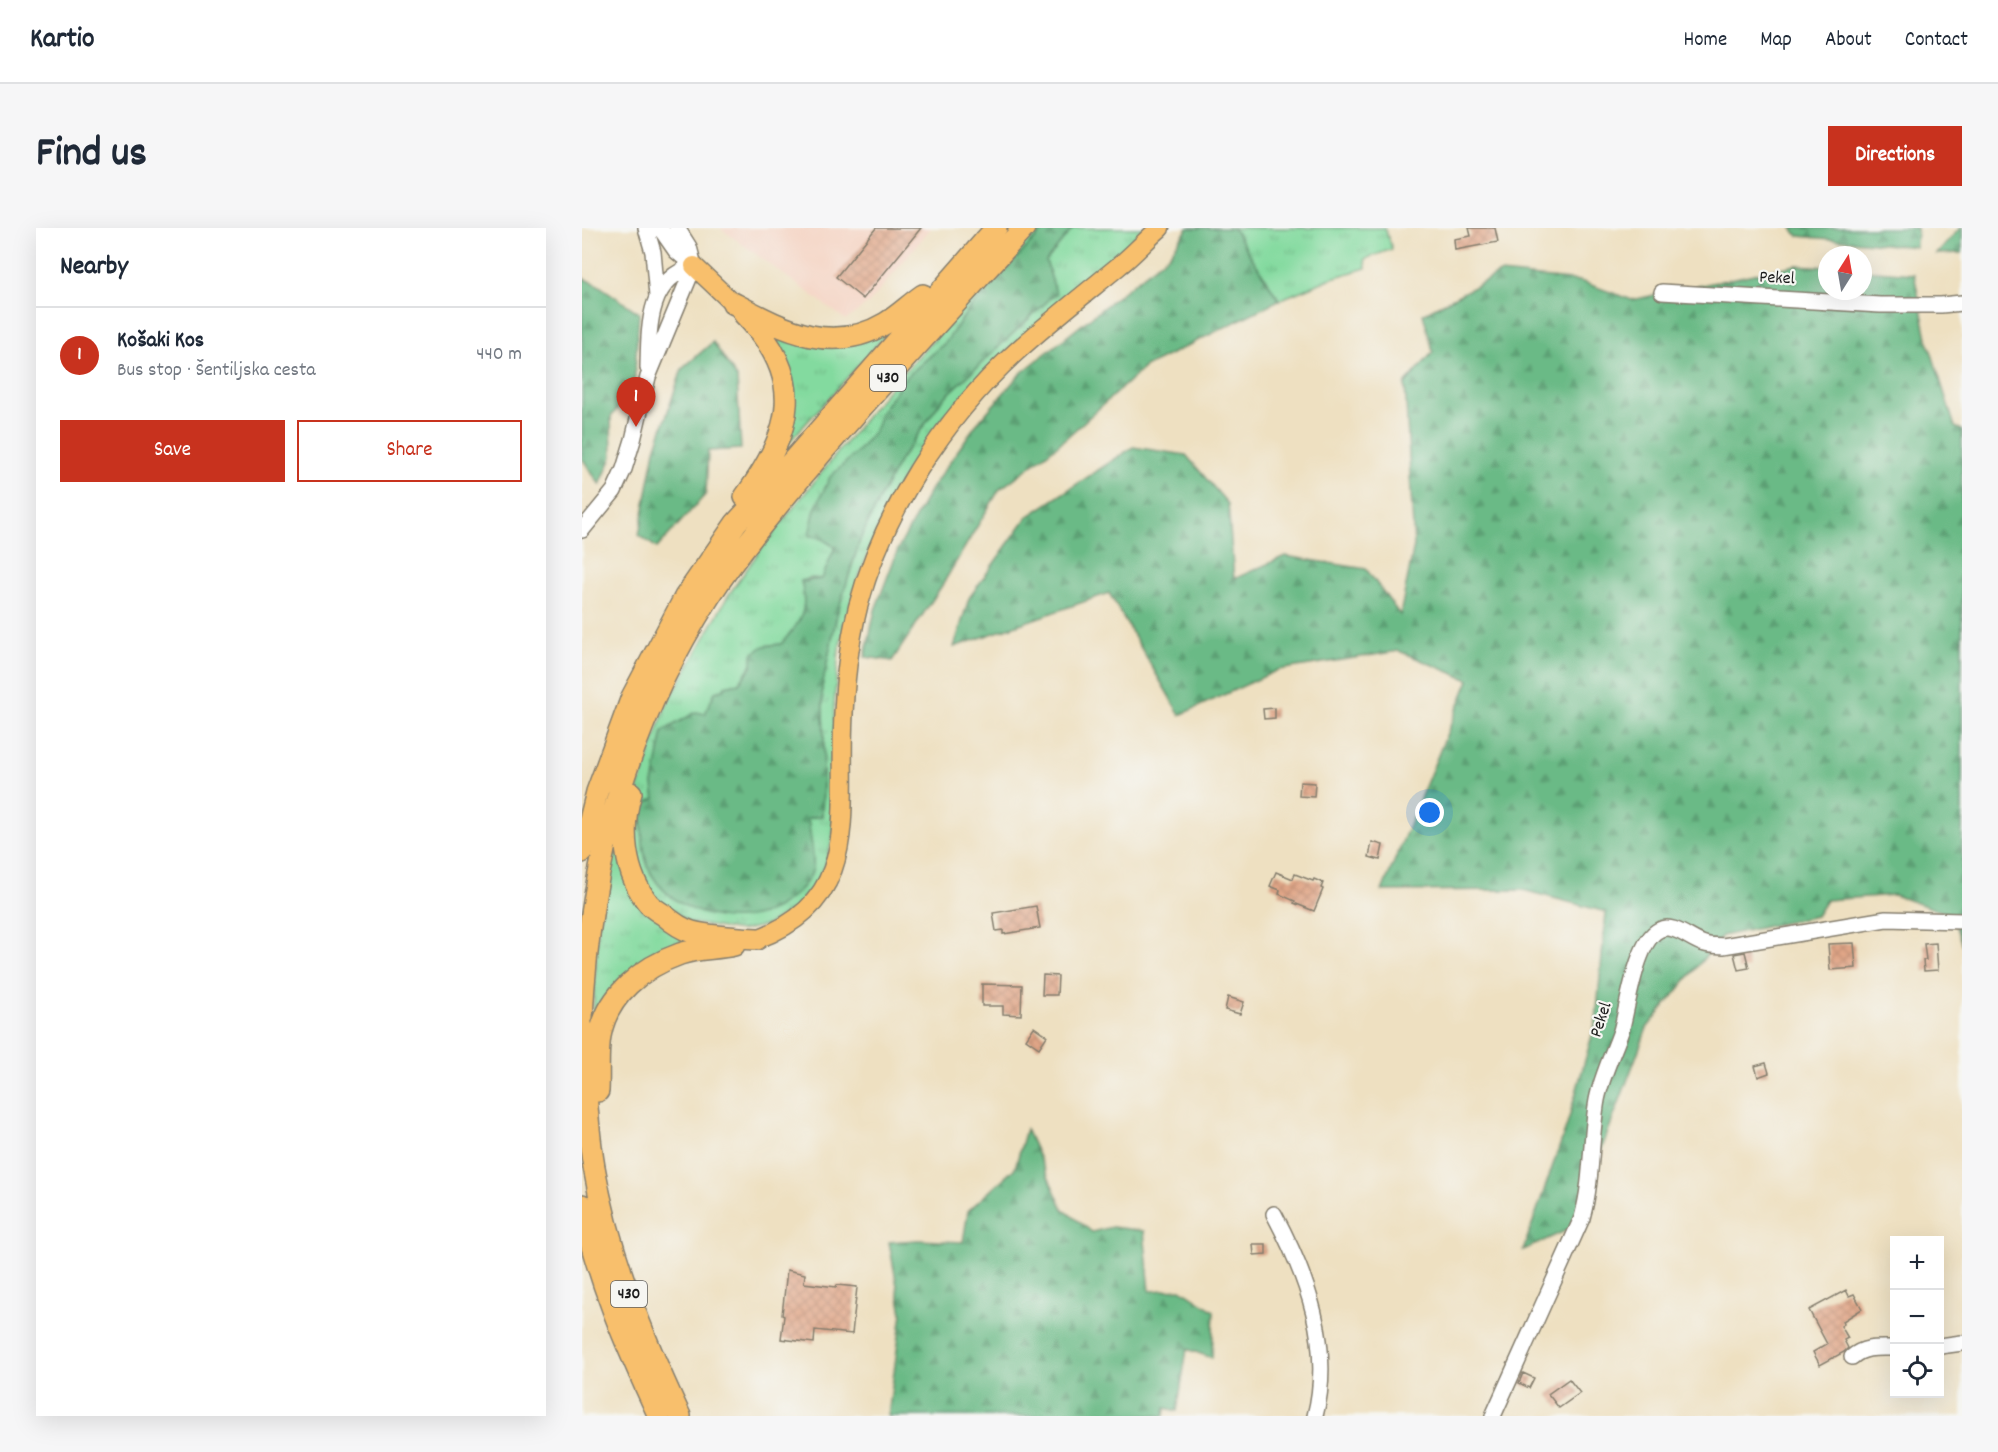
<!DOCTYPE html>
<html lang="en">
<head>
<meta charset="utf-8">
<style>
	body { margin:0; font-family:Dekko,sans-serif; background:#f6f6f7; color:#1f2937 }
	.controls { position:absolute; right:18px; bottom:18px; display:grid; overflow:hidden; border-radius:0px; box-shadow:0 6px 24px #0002 }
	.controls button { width:54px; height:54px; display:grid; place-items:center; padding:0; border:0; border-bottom:2px solid #e0e1e3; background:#fff; color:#1f2937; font:30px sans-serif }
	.compass { position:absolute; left:1236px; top:18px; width:54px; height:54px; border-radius:50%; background:#fff; box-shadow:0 6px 24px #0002; rotate:11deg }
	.you { position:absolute; left:848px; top:585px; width:21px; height:21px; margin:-15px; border:4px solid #fff; border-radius:50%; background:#1a73e8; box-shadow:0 0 0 9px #1a73e833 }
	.badge { display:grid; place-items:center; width:39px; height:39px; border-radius:50%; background:#c8321e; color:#fff; font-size:20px; font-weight:700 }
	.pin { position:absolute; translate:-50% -50px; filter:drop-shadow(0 2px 3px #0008) }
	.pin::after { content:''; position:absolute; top:32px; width:21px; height:18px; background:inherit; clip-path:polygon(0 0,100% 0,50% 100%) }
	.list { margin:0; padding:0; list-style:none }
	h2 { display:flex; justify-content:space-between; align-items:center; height:78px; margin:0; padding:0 24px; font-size:26px }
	h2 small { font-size:20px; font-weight:400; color:#747a83 }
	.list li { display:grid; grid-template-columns:39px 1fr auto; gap:18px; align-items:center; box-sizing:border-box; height:96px; padding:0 24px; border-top:2px solid #e0e1e3 }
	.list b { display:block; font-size:22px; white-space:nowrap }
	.list p { margin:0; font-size:20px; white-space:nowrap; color:#747a83 }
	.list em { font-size:20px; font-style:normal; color:#747a83 }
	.actions { display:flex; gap:12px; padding:18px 24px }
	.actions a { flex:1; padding:14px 0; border:2px solid #c8321e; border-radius:0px; text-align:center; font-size:21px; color:#c8321e }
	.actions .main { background:#c8321e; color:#fff }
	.icon { flex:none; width:33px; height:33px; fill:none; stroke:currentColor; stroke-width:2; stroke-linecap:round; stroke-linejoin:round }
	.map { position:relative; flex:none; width:1380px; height:1188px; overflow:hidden; border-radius:0px }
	header { display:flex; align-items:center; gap:36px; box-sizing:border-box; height:84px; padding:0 30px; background:#fff; border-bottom:2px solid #e0e1e3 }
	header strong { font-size:28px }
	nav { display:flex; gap:33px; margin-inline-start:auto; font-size:21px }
	.intro { display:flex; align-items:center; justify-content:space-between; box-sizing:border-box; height:144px; padding:0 36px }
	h1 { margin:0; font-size:42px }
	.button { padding:15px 27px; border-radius:0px; background:#c8321e; color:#fff; font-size:21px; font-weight:700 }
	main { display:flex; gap:36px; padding:0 36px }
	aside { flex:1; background:#fff; border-radius:0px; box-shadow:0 6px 24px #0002 }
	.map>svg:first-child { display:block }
	.built { fill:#f5d3c2 }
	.grass { fill:url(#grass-tufts); stroke:#507b5e; stroke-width:1.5 }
	.forest { fill:url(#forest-firs); stroke:#436b51; stroke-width:1.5 }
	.building { fill:url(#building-cross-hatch) }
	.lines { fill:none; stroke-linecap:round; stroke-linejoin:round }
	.minor-casing { stroke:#857e6e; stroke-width:18 }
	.major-casing { stroke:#857e6e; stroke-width:21 }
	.highway-casing { stroke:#857e6e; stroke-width:24 }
	.minor { stroke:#fff; stroke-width:15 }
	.major { stroke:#f8bf6c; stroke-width:18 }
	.highway { stroke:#f8bf6c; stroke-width:21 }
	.labels { text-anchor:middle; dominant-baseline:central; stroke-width:4.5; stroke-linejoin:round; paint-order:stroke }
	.shield { fill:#f6f6f2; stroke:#5d5d5c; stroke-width:1.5 }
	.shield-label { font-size:16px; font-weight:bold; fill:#1c1c1c }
	.street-label { font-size:18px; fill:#1c1c1c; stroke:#f6f6f2 }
</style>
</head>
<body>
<header>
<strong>Kartio</strong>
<nav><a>Home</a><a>Map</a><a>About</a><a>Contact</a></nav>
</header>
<div class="intro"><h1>Find us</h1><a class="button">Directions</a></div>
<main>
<aside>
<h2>Nearby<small></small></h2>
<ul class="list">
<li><span class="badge">1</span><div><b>Košaki Kos</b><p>Bus stop · Šentiljska cesta</p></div><em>440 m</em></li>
</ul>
<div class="actions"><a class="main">Save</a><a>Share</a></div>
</aside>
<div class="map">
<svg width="1380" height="1188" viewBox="0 0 1380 1188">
	<defs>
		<pattern id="grass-tufts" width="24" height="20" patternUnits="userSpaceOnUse" patternTransform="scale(1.5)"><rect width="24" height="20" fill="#83da9f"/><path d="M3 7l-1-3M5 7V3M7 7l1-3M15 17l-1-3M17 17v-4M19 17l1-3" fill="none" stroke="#71ba88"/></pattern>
		<pattern id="forest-firs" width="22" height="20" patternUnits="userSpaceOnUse" patternTransform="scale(1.5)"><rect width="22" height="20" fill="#6aba86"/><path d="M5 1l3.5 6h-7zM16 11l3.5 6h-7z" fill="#5b9f73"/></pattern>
		<pattern id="building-cross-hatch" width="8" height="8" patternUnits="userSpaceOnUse" patternTransform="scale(1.5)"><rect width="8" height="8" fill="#e0a687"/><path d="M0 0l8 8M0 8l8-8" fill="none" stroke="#c08e74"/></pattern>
	</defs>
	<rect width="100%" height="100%" fill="#f6f6f2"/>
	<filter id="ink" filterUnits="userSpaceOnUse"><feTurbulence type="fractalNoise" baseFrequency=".0167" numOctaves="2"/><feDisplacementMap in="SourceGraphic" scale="12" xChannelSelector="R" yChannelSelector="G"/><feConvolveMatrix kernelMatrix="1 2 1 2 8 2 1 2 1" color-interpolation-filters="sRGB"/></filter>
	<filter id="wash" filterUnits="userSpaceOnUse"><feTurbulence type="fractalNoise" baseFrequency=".008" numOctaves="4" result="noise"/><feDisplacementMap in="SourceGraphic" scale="24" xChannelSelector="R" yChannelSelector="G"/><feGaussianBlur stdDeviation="1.35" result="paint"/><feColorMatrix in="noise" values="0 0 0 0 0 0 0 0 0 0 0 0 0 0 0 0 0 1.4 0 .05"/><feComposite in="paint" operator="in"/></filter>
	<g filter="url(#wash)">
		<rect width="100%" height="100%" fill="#eee0c1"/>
		<path class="built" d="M138 0H349L288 74 264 92Z"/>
		<path class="grass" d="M453 0H463L387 81 364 114 322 151 300 183 294 201 276 223 227 307 239 310 253 319 240 351 230 350 219 353C227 384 219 393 199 416L182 418 157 455 143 458 141 462 133 464 123 486 114 484 102 492 74 547 71 556 73 571 59 596 69 646 231 640 226 590 240 588 242 510 240 459 255 386 278 312 299 267 318 232 359 173 474 65 464 33 491 0H563L541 23 444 105 408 139 362 189 326 240 298 295 272 362 257 421 252 478 251 609 243 638 231 661 212 681 185 697 158 703 105 694 70 667 50 626 51 577 83 480 146 368 183 315 306 162Z
			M651 0H803L810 21 783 31 784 40 750 50 697 72Z
			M185 101H309L200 222 203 206Z
			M34 605 46 650 133 713 88 724 10 801 16 700Z"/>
		<path class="forest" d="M463 0H491L464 33 474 65 359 173 318 232 299 267 278 312 255 386 240 459 242 510 240 588 226 590C227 601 233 630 231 640 229 651 218 662 210 669 205 672 200 677 195 680 153 702 94 687 70 647 59 629 59 594 61 575L73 571 71 556 81 503 114 484 123 486 133 464 141 462 143 458 157 455 170 438V426L182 418 199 416C219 393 227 384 219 353L240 351 253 319 239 310 227 307 233 281 248 249 276 223 294 201 300 183 322 151 364 114 387 81Z
			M606 0H651L697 72 563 139 475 218 417 262 359 359 310 433 283 429 293 382 316 321 349 261 393 198 438 146 587 27Z
			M1210 0H1335L1334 19 1216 8Z
			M1378 0H1380V25L1355 26Z
			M1214 37 1245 39V63H1281V42L1332 46 1345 110 1373 199 1380 202V717L1370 687 1312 667 1244 672 1234 688 1140 708 1065 800 990 1000 941 1022 985 897 1014 793 1024 684 941 662 800 663 887 452 817 423 696 442 598 487 527 365 372 419 387 370 445 289 551 219 604 227 646 276 652 351 703 328 784 341 818 387 832 318 823 156 851 124 841 86 918 45 998 53 1050 72Z
			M0 50 16 57 57 85 52 158 29 189 30 229 18 257 0 230Z
			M131 114 155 150 159 221 126 223 124 266 75 320 57 307 73 222 100 141Z
			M444 901 481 981 510 1004 530 999 562 1003 568 1063 599 1061 632 1083 630 1130 605 1121 595 1183 583 1180 582 1188H306L320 1085 307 1014 335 1012 381 1014 386 983 433 940Z"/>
		<g id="blocks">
			<path class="building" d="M294 0H339L281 71 254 49Z
				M887 0H913L916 14 873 22 872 11 889 8Z
				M693 480V490L682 491 681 481Z
				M718 554 733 555 732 569 717 568Z
				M790 614 801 617 798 632 787 629Z
				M694 644 711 651 713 646 731 653 732 651 741 655 739 660 741 661 732 683 712 675 713 673 697 666 698 662 688 658Z
				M454 678 458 700 421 706V702L414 703 411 685Z
				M1272 715 1274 740 1248 742 1246 716Z
				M1354 715 1356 742 1342 743 1341 732H1344L1342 716Z
				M1163 724 1167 740 1156 742 1152 726Z
				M461 747 476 748 475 767H460Z
				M400 756 440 757 439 787 421 786V778H400Z
				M646 769 662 774 658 786 643 782Z
				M452 799 465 808 457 820 444 811Z
				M1184 835 1187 845 1176 849 1173 838Z
				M671 1016H684V1026L672 1027Z
				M205 1042 223 1046 222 1055 254 1059 255 1057 275 1059 270 1106 233 1102 232 1115 199 1111 202 1088 200 1087Z
				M1264 1062 1267 1068 1272 1066 1280 1081 1261 1093 1262 1096 1259 1098 1266 1110 1262 1112 1266 1120 1262 1124 1238 1137 1231 1124 1245 1116 1227 1082Z
				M941 1145 952 1150 947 1160 937 1155Z
				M987 1151 998 1165 977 1180 966 1166Z"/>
		</g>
	</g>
	<g filter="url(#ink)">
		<use href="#blocks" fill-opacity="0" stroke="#857e6e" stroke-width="1.5"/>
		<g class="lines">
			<g class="minor-casing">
				<path id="minor" d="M64 0 71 24 75 68
					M78 0 94 23 112 38
					M1080 64 1298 77H1359L1380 75
					M66 140C67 100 65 51 112 38
					M0 302 32 263 42 241 51 212 66 149 112 38 107 19 95 0
					M692 986C725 1048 751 1118 733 1188
					M1358 1118 1380 1115
					M1270 1129C1282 1118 1297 1120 1312 1120
					M911 1188 1000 990C1011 951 1008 911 1015 872 1020 847 1031 826 1039 803 1046 779 1054 713 1077 702 1092 694 1109 713 1123 716 1129 718 1136 717 1141 718L1304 691 1380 693"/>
			</g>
			<g class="major-casing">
				<path id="major" d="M112 38 151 75
					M175 711C278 673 258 589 261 500 262 460 266 419 276 379 301 284 361 191 434 124 467 94 503 66 538 37 552 26 564 12 578 0"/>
			</g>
			<g class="highway-casing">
				<path id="highway" d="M151 75C201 101 249 128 304 95 317 87 328 76 341 67
					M162 86C224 149 212 202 163 269
					M49 565C38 601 42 646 67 676 71 680 77 684 82 687 90 694 100 701 110 704 131 709 153 710 175 711
					M0 624 15 564 50 469 103 369 154 295 200 245 414 0
					M0 789C7 637 45 498 127 369 161 317 202 270 242 222 307 147 375 74 442 0
					M0 799C3 845 4 893 12 939 27 1026 61 1109 98 1188
					M16 863C17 845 15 825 18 808 25 767 61 739 98 726 115 720 134 721 152 717
					M0 977C15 1051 45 1119 77 1188"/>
			</g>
			<use href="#minor" class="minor"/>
			<use href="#major" class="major"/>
			<use href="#highway" class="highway"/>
		</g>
	</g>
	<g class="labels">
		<g class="shield">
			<rect x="288" y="137" width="36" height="26" rx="4.5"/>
			<rect x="29" y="1053" width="36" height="26" rx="4.5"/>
		</g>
		<g class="shield-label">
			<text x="306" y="150">430</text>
			<text x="47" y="1066">430</text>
		</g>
		<g class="street-label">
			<text transform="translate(1195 51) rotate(3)">Pekel</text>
			<text transform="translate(1020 792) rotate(-72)">Pekel</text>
		</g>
	</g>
</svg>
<div class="controls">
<button>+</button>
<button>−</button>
<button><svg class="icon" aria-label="locate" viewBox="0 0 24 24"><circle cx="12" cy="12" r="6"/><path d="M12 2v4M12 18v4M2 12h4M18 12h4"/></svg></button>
</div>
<svg class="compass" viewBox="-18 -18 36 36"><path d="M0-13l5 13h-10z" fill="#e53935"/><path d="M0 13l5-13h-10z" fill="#747a83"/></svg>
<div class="you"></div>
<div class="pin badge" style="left:54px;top:199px">1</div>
</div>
</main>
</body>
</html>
